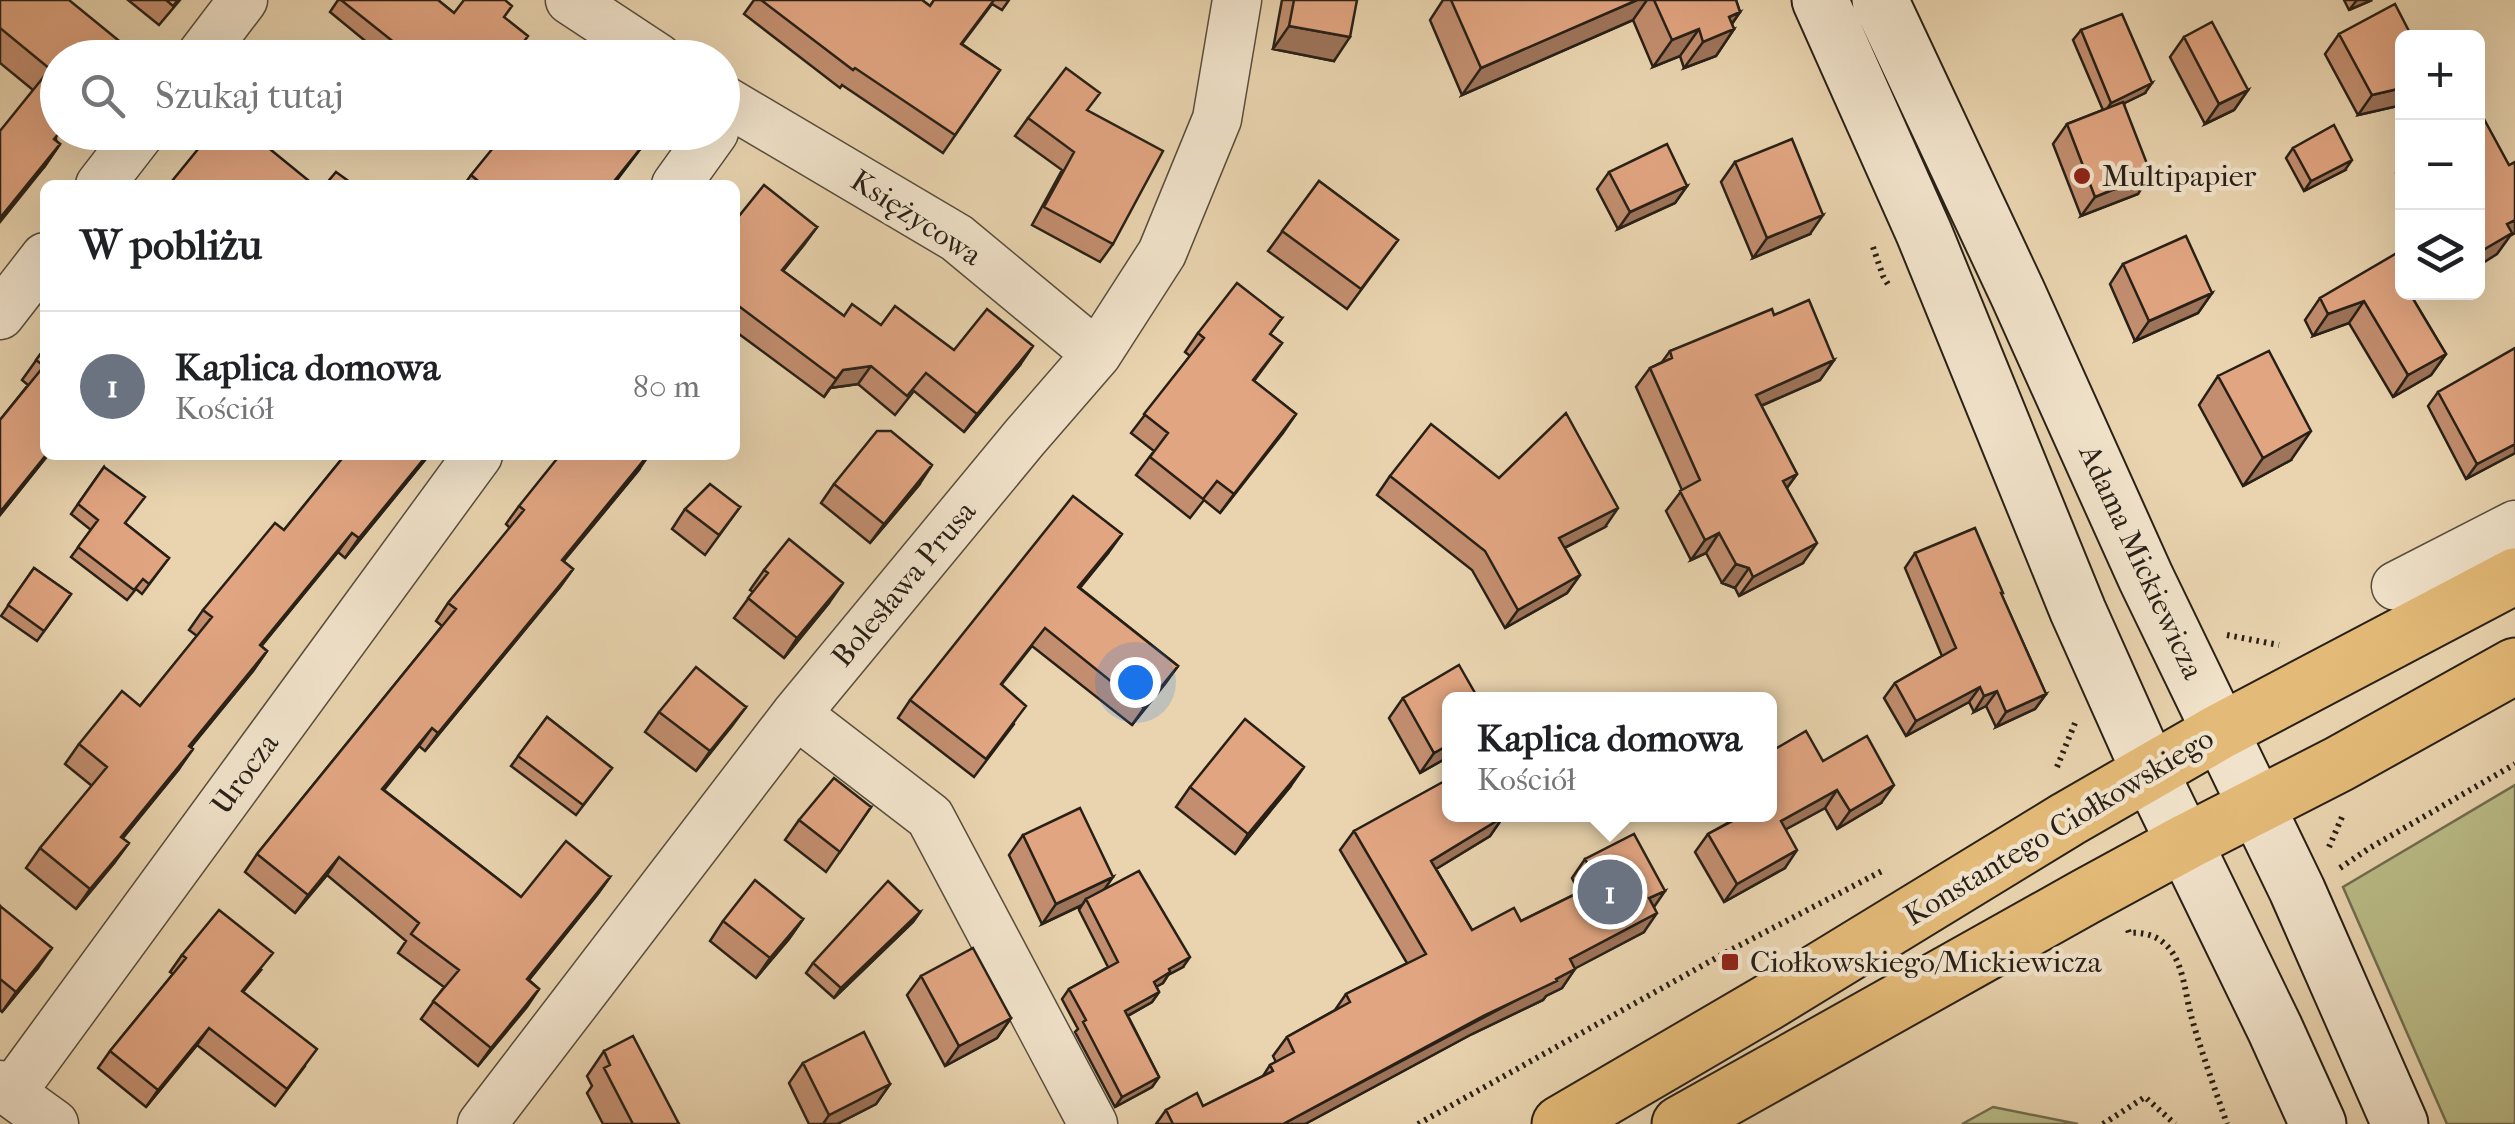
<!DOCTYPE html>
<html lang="pl">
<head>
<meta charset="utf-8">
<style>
	body { margin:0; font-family:"IM FELL French Canon",serif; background:#f6f6f6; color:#202124 }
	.controls { position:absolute; right:30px; top:30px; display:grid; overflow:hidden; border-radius:15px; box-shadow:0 10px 40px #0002 }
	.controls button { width:90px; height:90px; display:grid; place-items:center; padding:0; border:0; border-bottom:2px solid #e0e0e0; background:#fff; color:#202124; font:50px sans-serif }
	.you { position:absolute; left:1135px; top:682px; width:35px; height:35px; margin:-25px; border:8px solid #fff; border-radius:50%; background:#1a73e8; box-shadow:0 0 0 15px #1a73e833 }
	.badge { display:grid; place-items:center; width:65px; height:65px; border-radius:50%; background:#8f2418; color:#fff; font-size:32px; font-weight:700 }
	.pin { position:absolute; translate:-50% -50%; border:5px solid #fff; box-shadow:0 2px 10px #0006 }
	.popup { position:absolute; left:1442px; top:692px; width:335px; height:130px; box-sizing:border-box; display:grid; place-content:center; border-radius:15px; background:#fff; filter:drop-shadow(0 2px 8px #0005); font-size:32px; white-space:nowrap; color:#757577 }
	.popup b { font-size:38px; color:#202124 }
	.popup::after { content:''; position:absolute; left:50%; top:100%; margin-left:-20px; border:20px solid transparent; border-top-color:#fff }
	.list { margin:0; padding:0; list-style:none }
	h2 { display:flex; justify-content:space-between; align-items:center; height:130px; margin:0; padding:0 40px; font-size:42px }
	h2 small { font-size:32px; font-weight:400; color:#757577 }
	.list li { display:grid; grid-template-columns:65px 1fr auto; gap:30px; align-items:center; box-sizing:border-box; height:150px; padding:0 40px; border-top:2px solid #e0e0e0 }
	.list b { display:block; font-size:38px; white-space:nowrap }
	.list p { margin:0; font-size:32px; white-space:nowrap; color:#757577 }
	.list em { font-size:32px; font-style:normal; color:#757577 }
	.icon { flex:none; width:55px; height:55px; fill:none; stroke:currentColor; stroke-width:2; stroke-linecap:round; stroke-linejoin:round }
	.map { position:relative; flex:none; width:2515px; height:1124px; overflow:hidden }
	.search { position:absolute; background:#fff; box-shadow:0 10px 40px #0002; left:40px; top:40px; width:700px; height:110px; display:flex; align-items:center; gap:25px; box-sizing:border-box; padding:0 35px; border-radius:55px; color:#757577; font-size:38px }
	.panel { position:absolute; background:#fff; box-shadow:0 10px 40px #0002; left:40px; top:180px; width:700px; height:280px; border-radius:15px }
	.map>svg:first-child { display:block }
	.green { fill:#babc88; stroke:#716e50; stroke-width:2.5 }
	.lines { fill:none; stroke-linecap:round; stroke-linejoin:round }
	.street-casing { stroke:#584d3d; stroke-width:51 }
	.secondary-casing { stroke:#282017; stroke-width:59 }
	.primary-casing { stroke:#282017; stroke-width:59 }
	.path { stroke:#282017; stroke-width:6; stroke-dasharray:2.5 5; stroke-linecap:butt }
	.street { stroke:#f1e3cb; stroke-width:48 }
	.secondary { stroke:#f1e3cb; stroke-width:55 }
	.primary { stroke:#e4ba78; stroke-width:55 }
	.wall { fill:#c28e6f; stroke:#282017; stroke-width:2.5 }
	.shaded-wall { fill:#9e745a; stroke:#282017; stroke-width:2.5 }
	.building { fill:#e1a581; stroke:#282017; stroke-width:2.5 }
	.poi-dot { fill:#8f2418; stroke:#f1e3cb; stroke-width:4 }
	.labels { text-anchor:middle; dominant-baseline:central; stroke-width:9; stroke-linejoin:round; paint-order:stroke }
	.poi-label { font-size:30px; fill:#282017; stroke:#f1e3cb; text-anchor:start }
	.street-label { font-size:30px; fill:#282017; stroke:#f1e3cb }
</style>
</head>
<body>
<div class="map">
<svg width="2515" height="1124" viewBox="0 0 2515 1124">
	<rect width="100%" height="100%" fill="#e9d4af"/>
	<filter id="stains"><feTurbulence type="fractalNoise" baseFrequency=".002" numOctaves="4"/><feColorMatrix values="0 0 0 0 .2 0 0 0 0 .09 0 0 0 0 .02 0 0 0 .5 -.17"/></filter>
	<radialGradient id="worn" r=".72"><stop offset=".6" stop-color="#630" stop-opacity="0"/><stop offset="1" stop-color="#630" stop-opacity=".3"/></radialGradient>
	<path class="green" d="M2515 785V1124H2447L2343 887Z
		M1993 1107 2078 1124H1962Z"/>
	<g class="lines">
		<g class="street-casing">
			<path id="street" d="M570 0 658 58
				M199 58 243 0
				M722 99 957 238 1097 354
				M100 185 141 132
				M676 185 714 132
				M0 315 45 257
				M2396 586 2515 525
				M796 714 930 817 1093 1124
				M0 1085 54 1124
				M11 1093 478 455
				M482 1124 796 714 1025 437 1097 354 1162 253 1217 119 1237 0"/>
		</g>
		<g class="secondary-casing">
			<path id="secondary" d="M1820 0 1924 233 2078 611 2150 772 2275 1029 2318 1124
				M1880 0 2018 294 2146 578 2297 890 2400 1124"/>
		</g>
		<g class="primary-casing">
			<path id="primary" d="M1560 1124 1767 1003 2068 819 2219 732 2515 576
				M1680 1124 2085 897 2186 842 2339 764 2515 666"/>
		</g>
		<path class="path" d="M1873 247 1883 276 1889 286
			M2227 635 2279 645
			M2057 767 2075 723
			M2329 847 2342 817
			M2340 868 2368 849 2515 764
			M2128 930 2129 933C2143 932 2156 935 2166 945 2184 962 2185 995 2192 1019 2202 1054 2215 1089 2227 1124
			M1418 1124 1725 953 1882 871
			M2103 1124 2145 1097 2175 1124"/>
		<use href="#street" class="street"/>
		<use href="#secondary" class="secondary"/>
		<use href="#primary" class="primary"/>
	</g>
	<path class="wall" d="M0 0 129 49 123 58H58L56 141 60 144 45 166 33 90 0 63Z
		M128 0H180L159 25Z
		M338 0H438L454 13 504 17 513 58H386L330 12Z
		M754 0H922L930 6 934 0H1009L1002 10 992 4 962 44 1000 70 943 153 842 85 840 88 744 14Z
		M1282 0H1357L1334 61 1273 49Z
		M1443 0H1736L1740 12 1732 24 1734 29 1716 56 1684 68 1680 56 1653 67 1633 20 1462 95 1430 20Z
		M2344 0H2372L2349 10Z
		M2081 30 2145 93 2124 103 2138 194 2081 216 2053 144 2067 124 2103 110 2073 40Z
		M2339 34 2402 38V105L2358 115 2325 54Z
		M2184 37 2248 90 2234 110 2205 124 2170 57Z
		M1087 110 1113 244 1100 262 1032 225 1062 170 1015 136 1028 118Z
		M644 144 613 185H464L471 175 544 146Z
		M2293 148 2345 170 2304 191 2286 158Z
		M1735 162 1810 234 1753 258 1721 182Z
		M2402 163V185L2396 173Z
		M1609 172 1687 186 1675 203 1618 229 1597 189Z
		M1319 181 1398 240 1347 309 1268 251Z
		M735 221 817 227 783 271 844 316 881 325 954 350 1020 365 964 432 914 391 895 415 858 384 830 388 824 397 735 331Z
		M2123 264 2212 293 2198 313 2135 341 2110 284Z
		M2320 298 2413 299 2446 354 2431 375 2393 397 2349 323 2313 336 2305 320Z
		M1774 315 1834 360 1820 380 1761 406 1797 474 1787 488 1803 563 1739 596 1735 588 1722 583 1706 553 1691 560 1666 511 1682 490 1636 387 1650 368 1662 362 1670 351Z
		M1282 318 1270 334 1282 343 1254 381 1296 414 1220 513 1204 500 1190 518 1136 475 1154 451 1131 433 1190 356 1185 352 1198 333Z
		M45 348V455H48L0 515V420L28 385 22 380Z
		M2218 376 2291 460 2243 486 2199 405Z
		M2438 392 2515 453 2466 479 2428 406Z
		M345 455H429L345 558 338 552 261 646 267 651 253 671 191 747 179 769 123 838 115 862 76 909 26 868 40 848 92 786 65 764 79 744 140 706 197 636 189 630 203 610 284 530Z
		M104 467 126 524 169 558 142 594 136 589 127 600 71 557 91 530 71 514Z
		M638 471 563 561 573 569 560 587 425 751 419 746 384 790 521 897 610 877 597 895 529 980 539 989 478 1066 421 1019 444 987 398 953 406 941 327 875 295 913 245 872 257 854 442 626 436 621 448 603 510 528 506 524 519 506Z
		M1390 476 1605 527 1565 548 1580 575 1567 593 1505 628 1472 570 1377 495Z
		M834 484 919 485 870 543 821 503Z
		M740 507 705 555 672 529 685 509Z
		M1109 552 1080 588 1178 666 1132 725 1032 646 1002 684 1014 724 974 777 898 718 910 700Z
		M1915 553 2001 594 2046 694 2035 709 1996 727 1986 706 1974 712 1969 702 1906 736 1884 698 1895 683 1942 656 1905 568Z
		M34 568 71 594 37 641 1 616Z
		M764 570 829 603 784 658 734 618 753 592 750 590Z
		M1403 698 1450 700V756L1420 773 1389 718Z
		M746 707 696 771 645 732 659 712Z
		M547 717 612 768 576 815 511 766Z
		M1770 752 1823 761 1881 803 1837 829 1825 808 1786 829 1785 868 1724 902 1695 852 1708 834 1744 814H1770Z
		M1190 787H1290L1235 854 1176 807Z
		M871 807 826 872 785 840 799 820Z
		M1503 817 1490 836 1436 869 1472 930 1521 921 1579 892 1572 878 1585 859 1654 907 1644 932 1575 968 1562 988 1546 996 1543 1000 1472 1034 1305 1124H1156L1166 1110 1203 1106 1263 1076 1270 1065 1276 1062 1273 1056 1287 1037 1335 1010 1346 994 1407 963 1340 850 1354 831Z
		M1023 835 1104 890 1183 967 1168 975 1163 983 1156 986 1159 992 1152 1002 1128 1016 1159 1077 1152 1087 1115 1107 1075 1032 1078 1029 1062 999 1069 989 1108 967 1079 910 1082 905 1042 924 1009 855Z
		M0 906 38 968 2 1012 0 1010Z
		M920 912 913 922 834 998 806 973 813 963Z
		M803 919 789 939 756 978 710 941 723 921Z
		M182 955 261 970 243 992 305 1066 275 1106 197 1045 146 1107 98 1068 110 1051 173 974 170 972Z
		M921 976 1011 1018 997 1038 945 1066 907 995Z
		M604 1051 679 1124H603L587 1093 592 1086 587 1076Z
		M803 1063 890 1084 876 1104 837 1124H809L789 1083Z"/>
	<path class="shaded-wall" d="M1637 0H1647L1633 20 1462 95 1481 68Z
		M2357 0H2372L2349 10Z
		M1740 12 1726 32 1734 29 1716 56 1684 68 1703 42 1729 17Z
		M1289 26 1350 37 1334 61 1273 49Z
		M1699 29 1680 56 1653 67 1672 40Z
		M2152 83 2145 93 2104 113 2111 103Z
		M2402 88V105L2358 115 2372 95Z
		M2248 90 2234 110 2205 124 2219 104Z
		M60 144 45 166 0 222V218Z
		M644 144 613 185H611Z
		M2352 160 2345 170 2304 191 2311 181Z
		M2151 174 2138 194 2081 216 2095 197Z
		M1687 186 1675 203 1618 229 1630 212Z
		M1823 215 1810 234 1753 258 1767 238Z
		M2515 220V233L2510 236 2497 254 2478 266V253L2507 224Z
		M817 227 804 245 769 288 782 270Z
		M2402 292H2431L2390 307Z
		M2212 293 2198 313 2135 341 2149 321Z
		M2364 301 2349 323 2313 336 2328 314Z
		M1033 346 1020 365 964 432 977 414Z
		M2446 354 2431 375 2393 397 2408 375Z
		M1834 360 1820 380 1742 414 1756 395Z
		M871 366 858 384 830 388 824 397 843 370Z
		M1296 414 1283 433 1220 513 1234 494Z
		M2311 431 2291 460 2243 486 2263 458Z
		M2515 444V453L2466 479 2477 464Z
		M46 455H48L0 515V512Z
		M427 455H429L345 558 359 538Z
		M649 455 638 471 549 579 562 560Z
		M932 465 919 485 870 543 884 524Z
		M1797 474 1783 493V481Z
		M1618 508 1605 527 1546 557 1559 538Z
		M352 533 338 552 246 665 260 645Z
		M1719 533 1706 553 1691 560 1705 540Z
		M1122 534 1109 552 1066 604 1078 587Z
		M1817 543 1803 563 1739 596 1753 577Z
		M1736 564 1749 568 1735 588 1722 583Z
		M573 569 560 587 425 751 438 733Z
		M1580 575 1567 593 1505 628 1518 610Z
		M843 583 829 603 784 658 797 638Z
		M267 651 253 671 175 766 189 746Z
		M1178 666 1165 684 1132 725 1144 708Z
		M1980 687 1969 702 1906 736 1916 721Z
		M1997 691 1986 706 1974 712 1984 696Z
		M2046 694 2035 709 1996 727 2006 712Z
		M746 707 732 726 696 771 710 751Z
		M432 728 419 746 369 807 382 789Z
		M1450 744V756L1420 773 1434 753Z
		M193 749 179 769 107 857 121 837Z
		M1304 767 1290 787 1235 854 1248 834Z
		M1894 785 1881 803 1837 829 1850 811Z
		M1837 790 1825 808 1768 839 1781 821Z
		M1503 817 1490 836 1418 880 1431 861Z
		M129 843 115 862 76 909 90 889Z
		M1797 850 1785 868 1724 902 1737 884Z
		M339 857 327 875 295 913 308 895Z
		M610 877 597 895 515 997 527 979Z
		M1113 877 1099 897 1086 899 1082 905 1042 924 1056 904Z
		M1665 891 1652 910 1649 898Z
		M920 912 913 922 834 998 841 988Z
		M1657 913 1644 932 1557 978 1570 959Z
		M803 919 789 939 756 978 770 958Z
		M52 948 38 968 2 1012 16 992Z
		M1190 957 1183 967 1168 975 1163 983 1147 992 1154 982 1169 969Z
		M1575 969 1562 988 1546 996 1543 1000 1472 1034 1305 1124H1283Z
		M539 989 527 1007 478 1066 491 1048Z
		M1159 992 1152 1002 1118 1021 1125 1011Z
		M1011 1018 997 1038 945 1066 959 1046Z
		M209 1028 197 1045 146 1107 158 1090Z
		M1159 1077 1152 1087 1115 1107 1122 1097Z
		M890 1084 876 1104 837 1124H823L829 1115Z"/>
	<path class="building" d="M0 0H69L129 49 122 58H58V132H60L54 139 60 144 0 218V131L50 69 0 28Z
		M166 0H178L173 6Z
		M341 0H438L454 13 464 0H505L512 6 504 17 528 36 512 58H408L410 55Z
		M761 0H922L930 6 934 0H994L961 44 1000 70 955 135 855 68 853 70Z
		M1294 0H1357L1350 37 1289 26Z
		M1451 0H1637L1481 68Z
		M1654 0H1736L1740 12 1729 17 1734 29 1703 42 1699 29 1672 40Z
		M2395 4 2412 37 2402 38V88L2372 95 2339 34Z
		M2122 14 2152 83 2111 103 2081 30Z
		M2212 22 2248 90 2219 104 2184 37Z
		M1066 68 1100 93 1087 110 1163 151 1113 244 1044 207 1074 152 1028 118Z
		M2123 102 2151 174 2095 197 2067 124Z
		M2478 108 2509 165 2515 162V220L2507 224 2512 233 2478 253Z
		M2334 125 2352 160 2311 181 2293 148Z
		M212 132H249L314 185H177L172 181Z
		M506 132H527L544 146 555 132H629L644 144 611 185H483L471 175Z
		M1792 139 1823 215 1767 238 1735 162Z
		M1667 144 1687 186 1630 212 1609 172Z
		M336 172 354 185H325Z
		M1319 181 1398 240 1361 289 1282 231Z
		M764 185 817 227 782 270 844 316 852 304 881 325 895 306 954 350 987 309 1033 346 977 414 926 373 907 396 871 366 843 370 836 379 740 307 735 314V221Z
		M2186 236 2212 293 2149 321 2123 264Z
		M2402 250V292H2409L2446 354 2408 375 2364 301 2328 314 2320 298Z
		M1237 283 1282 318 1270 334 1282 343 1253 380 1296 414 1234 494 1217 481 1203 499 1150 457 1168 433 1144 414 1204 338 1198 333Z
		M1809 300 1834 360 1756 395 1797 474 1783 481 1817 543 1753 577 1749 568 1736 564 1719 533 1705 540 1680 491 1700 480 1650 368 1672 358 1670 351 1772 309 1774 315Z
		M45 348V455H46L0 512V420L44 366 36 360Z
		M2515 348V444L2477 464 2438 392Z
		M2269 351 2311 431 2263 458 2218 376Z
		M1566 413 1618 508 1559 538 1580 575 1518 610 1485 551 1390 476 1431 424 1499 478Z
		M877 431H891L932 465 884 524 834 484Z
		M345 455H427L359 538 352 533 260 645 267 651 189 746 193 749 121 837 129 843 90 889 40 848 107 767 79 744 122 691 140 706 212 617 203 610 275 523 284 530Z
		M560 455H648L562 560 573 569 438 733 432 728 382 789 521 897 566 841 610 877 527 979 539 989 491 1048 433 1001 459 970 411 934 419 923 339 857 308 895 257 854 456 609 448 603 524 510 519 506Z
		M104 467 145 497 125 523 169 558 149 584 143 579 134 590 78 547 98 520 78 504Z
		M710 484 740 507 719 535 685 509Z
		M1073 496 1122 534 1078 587 1178 666 1144 708 1045 628 1001 684 1026 706 986 759 910 700Z
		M1975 528 2003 593H2001L2046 694 2006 712 1997 691 1984 696 1980 687 1916 721 1895 683 1956 648 1915 553Z
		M789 539 843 583 797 638 748 598 768 573 764 570Z
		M34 568 71 594 44 631 8 605Z
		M1459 665 1479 700H1450V744L1434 753 1403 698Z
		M696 667 746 707 710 751 659 712Z
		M547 717 612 768 583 805 518 756Z
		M1245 719 1304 767 1248 834 1190 787Z
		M1806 731 1823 761 1867 736 1894 785 1850 811 1837 790 1781 821 1797 850 1737 884 1708 834 1746 814H1770V752Z
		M834 778 871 807 840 852 799 820Z
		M1450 778V814H1502L1503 817 1431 861 1472 930 1514 908 1521 921 1598 883 1585 859 1634 834 1665 891 1649 898 1657 913 1570 959 1575 969 1556 979 1557 981 1485 1015 1283 1124H1173L1166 1110 1197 1093 1203 1106 1273 1071 1270 1065 1294 1052 1287 1037 1350 1002 1346 994 1426 954 1354 831Z
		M1080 808 1113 877 1056 904 1023 835Z
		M1139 871 1190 957 1169 969 1170 972 1154 982 1159 992 1125 1011 1159 1077 1122 1097 1083 1022 1086 1020 1069 989 1118 962 1086 899Z
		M755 880 803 919 770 958 723 921Z
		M888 881 920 912 841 988 813 963Z
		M0 906 52 948 16 992 0 979Z
		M219 910 273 953 242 991 317 1049 287 1089 209 1028 158 1090 110 1051 186 958 182 955Z
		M973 948 1011 1018 959 1046 921 976Z
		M864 1032 890 1084 829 1115 803 1063Z
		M633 1036 679 1124H633L604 1068 610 1065 604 1051Z"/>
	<g class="poi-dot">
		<circle cx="2082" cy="176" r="10"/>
		<rect x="1720" y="952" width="20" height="20" rx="5"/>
	</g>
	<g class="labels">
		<g class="poi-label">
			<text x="2102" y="176">Multipapier</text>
			<text x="1750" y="962">Ciołkowskiego/Mickiewicza</text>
		</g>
		<g class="street-label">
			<text transform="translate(916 218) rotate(33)">Księżycowa</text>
			<text transform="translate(2141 562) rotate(65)">Adama Mickiewicza</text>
			<text transform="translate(904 584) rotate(-50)">Bolesława Prusa</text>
			<text transform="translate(245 774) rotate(-54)">Urocza</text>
			<text transform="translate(2059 827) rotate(-31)">Konstantego Ciołkowskiego</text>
		</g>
	</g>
	<rect width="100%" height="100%" filter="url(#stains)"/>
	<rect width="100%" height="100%" fill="url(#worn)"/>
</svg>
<div class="controls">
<button>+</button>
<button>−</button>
<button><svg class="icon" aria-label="layers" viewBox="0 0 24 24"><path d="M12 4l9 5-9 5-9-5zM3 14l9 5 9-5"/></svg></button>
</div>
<div class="you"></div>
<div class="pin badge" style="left:1610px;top:892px;background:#6b7280">1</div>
<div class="popup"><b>Kaplica domowa</b>Kościół</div>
<div class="search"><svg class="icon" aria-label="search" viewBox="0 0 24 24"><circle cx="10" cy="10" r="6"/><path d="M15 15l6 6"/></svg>Szukaj tutaj</div>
<section class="panel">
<h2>W pobliżu<small></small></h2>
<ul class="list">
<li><span class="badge" style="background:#6b7280">1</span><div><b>Kaplica domowa</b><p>Kościół</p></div><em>80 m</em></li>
</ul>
</section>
</div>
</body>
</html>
